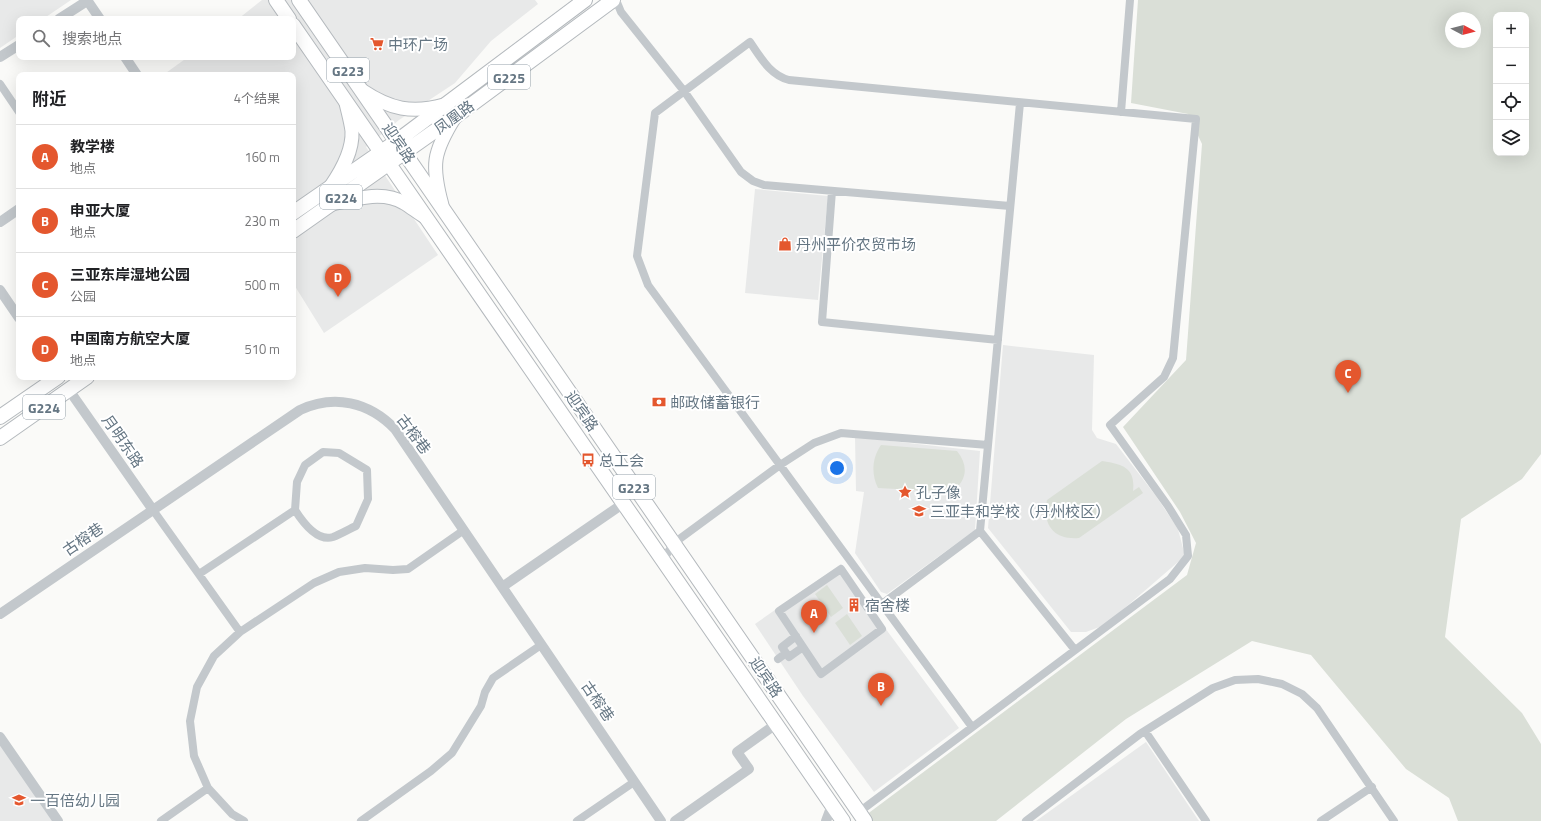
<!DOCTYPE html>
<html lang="zh">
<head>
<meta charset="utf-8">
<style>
	body { margin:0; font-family:"Titillium Web","Noto Sans SC",sans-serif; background:#f6f6f6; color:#202124 }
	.controls { position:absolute; right:12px; top:12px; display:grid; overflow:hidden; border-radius:8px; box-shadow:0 4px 16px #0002 }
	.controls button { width:36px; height:36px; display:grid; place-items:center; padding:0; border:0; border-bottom:1px solid #e0e0e0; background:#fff; color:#202124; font:20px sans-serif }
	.compass { position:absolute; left:1445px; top:12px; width:36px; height:36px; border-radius:50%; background:#fff; box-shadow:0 4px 16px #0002; rotate:97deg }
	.you { position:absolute; left:837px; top:468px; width:14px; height:14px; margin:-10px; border:3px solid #fff; border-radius:50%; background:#1a73e8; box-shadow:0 0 0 6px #1a73e833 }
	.badge { display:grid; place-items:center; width:26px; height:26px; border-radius:50%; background:#e4572e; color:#fff; font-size:13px; font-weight:700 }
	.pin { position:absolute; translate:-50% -33px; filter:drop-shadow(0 1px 2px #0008) }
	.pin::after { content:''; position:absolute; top:21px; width:14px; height:12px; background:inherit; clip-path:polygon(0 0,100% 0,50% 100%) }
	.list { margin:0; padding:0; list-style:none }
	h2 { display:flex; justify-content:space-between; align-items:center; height:52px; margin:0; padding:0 16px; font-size:17px }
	h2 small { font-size:13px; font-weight:400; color:#757577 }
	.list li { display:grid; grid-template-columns:26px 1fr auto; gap:12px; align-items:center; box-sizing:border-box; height:64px; padding:0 16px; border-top:1px solid #e0e0e0 }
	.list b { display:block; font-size:15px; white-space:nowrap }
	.list p { margin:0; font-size:13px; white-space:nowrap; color:#757577 }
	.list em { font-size:13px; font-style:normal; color:#757577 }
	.icon { flex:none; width:22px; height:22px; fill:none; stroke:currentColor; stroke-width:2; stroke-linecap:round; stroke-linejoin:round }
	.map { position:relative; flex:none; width:1541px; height:821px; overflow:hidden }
	.search { position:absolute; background:#fff; box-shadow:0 4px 16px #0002; left:16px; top:16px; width:280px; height:44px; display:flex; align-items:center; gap:10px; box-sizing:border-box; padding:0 14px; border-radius:8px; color:#757577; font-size:15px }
	.panel { position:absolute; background:#fff; box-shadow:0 4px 16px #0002; left:16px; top:72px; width:280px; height:308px; border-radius:8px }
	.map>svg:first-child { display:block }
	.built { fill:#e8e9e9 }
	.green { fill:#dadfd7; fill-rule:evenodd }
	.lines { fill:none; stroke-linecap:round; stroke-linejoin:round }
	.primary-casing { stroke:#b5babe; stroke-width:15 }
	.trunk-casing { stroke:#b4b9bd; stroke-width:16 }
	.minor { stroke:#c3c8cc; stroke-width:8 }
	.tertiary { stroke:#c3c8cc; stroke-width:10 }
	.primary { stroke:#fff; stroke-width:13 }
	.trunk { stroke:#fff; stroke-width:14 }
	.labels { text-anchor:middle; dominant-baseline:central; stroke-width:4; stroke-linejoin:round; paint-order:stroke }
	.shield { fill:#fff; stroke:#939fa8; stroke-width:1 }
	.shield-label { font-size:14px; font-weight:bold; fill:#657683 }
	.poi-label { font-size:15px; fill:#657683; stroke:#fff; text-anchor:start }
	.street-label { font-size:15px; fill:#657683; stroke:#fff }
</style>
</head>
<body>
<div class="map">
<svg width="1541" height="821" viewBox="0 0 1541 821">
	<rect width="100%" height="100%" fill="#fafaf8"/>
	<path class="built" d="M0 0H71L43 19H19V35L0 48Z
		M262 0H535L538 4 491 41 455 83 399 120 366 147 438 255 324 333 293 283V75H163L188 57H293V19H238Z
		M755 189 828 196 818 300 745 293Z
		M1003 345 1094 355 1092 430 1097 438 1116 444 1156 496 1178 529 1185 556 1105 625 1086 632H1071L988 528Z
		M855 437 980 451 975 530 887 594 881 592 855 553 864 492 856 491Z
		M841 564 888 632 959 728 874 792 803 696 755 624Z
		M0 741 53 821H0Z
		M1146 742 1199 821H1036Z"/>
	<path class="green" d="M1138 0H1541V454L1522 479 1461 519 1445 637 1522 713 1541 744V821H1458L1449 798 1406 769 1311 655 1252 641 1126 719 996 821H858L1187 575 1196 543 1180 512 1123 427 1186 360 1202 144 1188 114 1131 103ZM1496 15H1526V153H1496ZM1451 18H1475V42H1451Z
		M881 445 957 451C969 466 967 480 952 492L878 488C871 474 872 458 881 445Z
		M1102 461C1120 464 1136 466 1133 491L1139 487 1143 493 1079 538C1053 540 1042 524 1047 500Z
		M827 585 843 608 831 617 815 594Z
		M847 614 862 636 850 645 835 623Z"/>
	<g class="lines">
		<g class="primary-casing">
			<path id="primary" d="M363 91C390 109 412 114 444 105
				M331 186C342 170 353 151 352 131 351 122 348 112 346 103
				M333 204C354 199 383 190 404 203 411 207 418 213 425 217
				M442 205C431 165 433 152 455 117"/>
		</g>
		<g class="trunk-casing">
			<path id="trunk" d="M276 0 289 19
				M299 0 865 821
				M293 25 843 821
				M293 213 397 141 585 0
				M293 231 456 116 613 0
				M0 417 58 377
				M0 438 87 377"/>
		</g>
		<path class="minor" d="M616 0 621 12 684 91 741 172 753 181 764 185 1010 206
			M0 84 19 112
			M1020 103 980 531 1075 650
			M1121 112 1130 0
			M832 191 822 322 998 340
			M153 510 240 632
			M663 560 674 543 780 465 814 443 841 433 988 445
			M841 569 882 629 821 674 779 611Z
			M199 574 295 510 297 482 305 465 323 452 339 453 367 470 368 499 356 526C349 529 341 534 333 537 317 542 302 521 295 510
			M882 604 980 531
			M786 653 782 647 796 636
			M778 659 786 653 789 657 803 647
			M1145 731 1206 821
			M859 812 1170 579 1188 556 1186 535 1168 506 1110 425 1164 377 1173 358 1196 119 789 80C770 75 761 58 750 42L655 113 637 256 648 285 972 727
			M161 821 208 788
			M244 821 232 814 208 788 194 756 190 721 197 687 214 656 240 632 314 583 339 572 365 568 393 570 408 569 464 530
			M361 821 431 771 452 753 481 706 485 692 493 678 541 645
			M577 821 634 782
			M1026 821 1140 734 1213 688 1235 680 1258 679 1282 684 1302 694 1317 708 1394 821
			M1321 821 1372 787"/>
		<path class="tertiary" d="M87 0 100 19
			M59 19 87 1
			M0 57 19 45
			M125 57 137 75
			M0 222 19 209
			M0 290 19 318
			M69 390 153 510
			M502 587 624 503
			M0 614 300 410C334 394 369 402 395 429L661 821
			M0 737 58 821
			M675 821 749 769 737 752 776 724
			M826 821 832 805"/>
		<use href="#primary" class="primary"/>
		<use href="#trunk" class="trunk"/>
	</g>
	<defs>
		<g id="supermarket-bare" transform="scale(1.08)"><path d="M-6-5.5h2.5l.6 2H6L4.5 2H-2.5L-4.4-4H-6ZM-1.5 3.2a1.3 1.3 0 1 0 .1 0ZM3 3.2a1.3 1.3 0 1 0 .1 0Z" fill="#e4572e" stroke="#fff" stroke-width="2.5" paint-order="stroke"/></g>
		<g id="shop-bare" transform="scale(1.08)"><path d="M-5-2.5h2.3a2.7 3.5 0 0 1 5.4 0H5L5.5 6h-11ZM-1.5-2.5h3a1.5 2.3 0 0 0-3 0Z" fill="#e4572e" stroke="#fff" stroke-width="2.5" paint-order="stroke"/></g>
		<g id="bank-bare" transform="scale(1.08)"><path d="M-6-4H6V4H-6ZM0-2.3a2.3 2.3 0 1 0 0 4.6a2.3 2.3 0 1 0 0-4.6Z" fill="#e4572e" stroke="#fff" stroke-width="2.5" paint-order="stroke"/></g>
		<g id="bus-bare" transform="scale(1.08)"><path d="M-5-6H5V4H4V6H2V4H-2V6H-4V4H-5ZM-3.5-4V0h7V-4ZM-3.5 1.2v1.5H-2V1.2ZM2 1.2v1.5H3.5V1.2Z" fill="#e4572e" stroke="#fff" stroke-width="2.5" paint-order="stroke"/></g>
		<g id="sight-bare" transform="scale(1.08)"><path d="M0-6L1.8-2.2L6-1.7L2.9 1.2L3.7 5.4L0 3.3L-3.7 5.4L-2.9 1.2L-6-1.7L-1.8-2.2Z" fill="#e4572e" stroke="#fff" stroke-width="2.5" paint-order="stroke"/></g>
		<g id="school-bare" transform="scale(1.08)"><path d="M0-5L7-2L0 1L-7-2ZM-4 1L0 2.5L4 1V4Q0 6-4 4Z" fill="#e4572e" stroke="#fff" stroke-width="2.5" paint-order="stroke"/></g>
		<g id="building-bare" transform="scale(1.08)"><path d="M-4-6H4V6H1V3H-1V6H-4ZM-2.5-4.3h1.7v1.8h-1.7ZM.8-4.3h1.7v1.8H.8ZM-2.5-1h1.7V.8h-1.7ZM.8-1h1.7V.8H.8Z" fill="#e4572e" stroke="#fff" stroke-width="2.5" paint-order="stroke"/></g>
	</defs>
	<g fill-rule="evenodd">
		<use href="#supermarket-bare" x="377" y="44"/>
		<use href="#shop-bare" x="785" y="244"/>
		<use href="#bank-bare" x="659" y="402"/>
		<use href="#bus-bare" x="588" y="460"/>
		<use href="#sight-bare" x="905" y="492"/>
		<use href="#school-bare" x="919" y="511"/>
		<use href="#building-bare" x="854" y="605"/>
		<use href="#school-bare" x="19" y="800"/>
	</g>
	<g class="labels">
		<g class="shield">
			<rect x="327" y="58" width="42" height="24" rx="3"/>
			<rect x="488" y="65" width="42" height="24" rx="3"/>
			<rect x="320" y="185" width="42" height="24" rx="3"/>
			<rect x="23" y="395" width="42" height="24" rx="3"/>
			<rect x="613" y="475" width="42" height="24" rx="3"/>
		</g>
		<g class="shield-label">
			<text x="348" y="70">G223</text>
			<text x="509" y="77">G225</text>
			<text x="341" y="197">G224</text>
			<text x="44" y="407">G224</text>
			<text x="634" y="487">G223</text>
		</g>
		<g class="poi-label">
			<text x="388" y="44">中环广场</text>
			<text x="796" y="244">丹州平价农贸市场</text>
			<text x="670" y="402">邮政储蓄银行</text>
			<text x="599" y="460">总工会</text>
			<text x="916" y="492">孔子像</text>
			<text x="930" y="511">三亚丰和学校（丹州校区）</text>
			<text x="865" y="605">宿舍楼</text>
			<text x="30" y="800">一百倍幼儿园</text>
		</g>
		<g class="street-label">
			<text transform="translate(454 117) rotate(-36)">凤凰路</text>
			<text transform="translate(399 143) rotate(56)">迎宾路</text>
			<text transform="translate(582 411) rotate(55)">迎宾路</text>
			<text transform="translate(414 434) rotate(53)">古榕巷</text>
			<text transform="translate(123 441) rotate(55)">月明东路</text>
			<text transform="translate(83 539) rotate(-34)">古榕巷</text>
			<text transform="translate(766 677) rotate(56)">迎宾路</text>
			<text transform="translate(598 701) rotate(56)">古榕巷</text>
		</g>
	</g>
</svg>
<div class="controls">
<button>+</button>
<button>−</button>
<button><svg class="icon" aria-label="locate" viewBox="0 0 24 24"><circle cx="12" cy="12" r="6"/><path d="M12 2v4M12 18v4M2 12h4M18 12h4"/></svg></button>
<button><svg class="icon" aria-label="layers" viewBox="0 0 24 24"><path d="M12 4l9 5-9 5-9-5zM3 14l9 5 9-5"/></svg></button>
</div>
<svg class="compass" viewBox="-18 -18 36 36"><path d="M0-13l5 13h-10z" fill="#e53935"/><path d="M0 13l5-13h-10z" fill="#757577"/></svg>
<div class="you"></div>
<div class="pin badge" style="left:814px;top:633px">A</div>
<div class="pin badge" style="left:881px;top:706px">B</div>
<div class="pin badge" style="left:1348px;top:393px">C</div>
<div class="pin badge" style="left:338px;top:297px">D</div>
<div class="search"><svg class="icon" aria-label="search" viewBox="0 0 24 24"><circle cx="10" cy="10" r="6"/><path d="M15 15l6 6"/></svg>搜索地点</div>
<section class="panel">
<h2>附近<small>4个结果</small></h2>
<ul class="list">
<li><span class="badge">A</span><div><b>教学楼</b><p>地点</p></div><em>160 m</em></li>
<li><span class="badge">B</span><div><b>申亚大厦</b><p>地点</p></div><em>230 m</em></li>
<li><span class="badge">C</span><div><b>三亚东岸湿地公园</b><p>公园</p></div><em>500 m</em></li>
<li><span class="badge">D</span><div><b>中国南方航空大厦</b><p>地点</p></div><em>510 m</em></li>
</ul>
</section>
</div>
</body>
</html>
